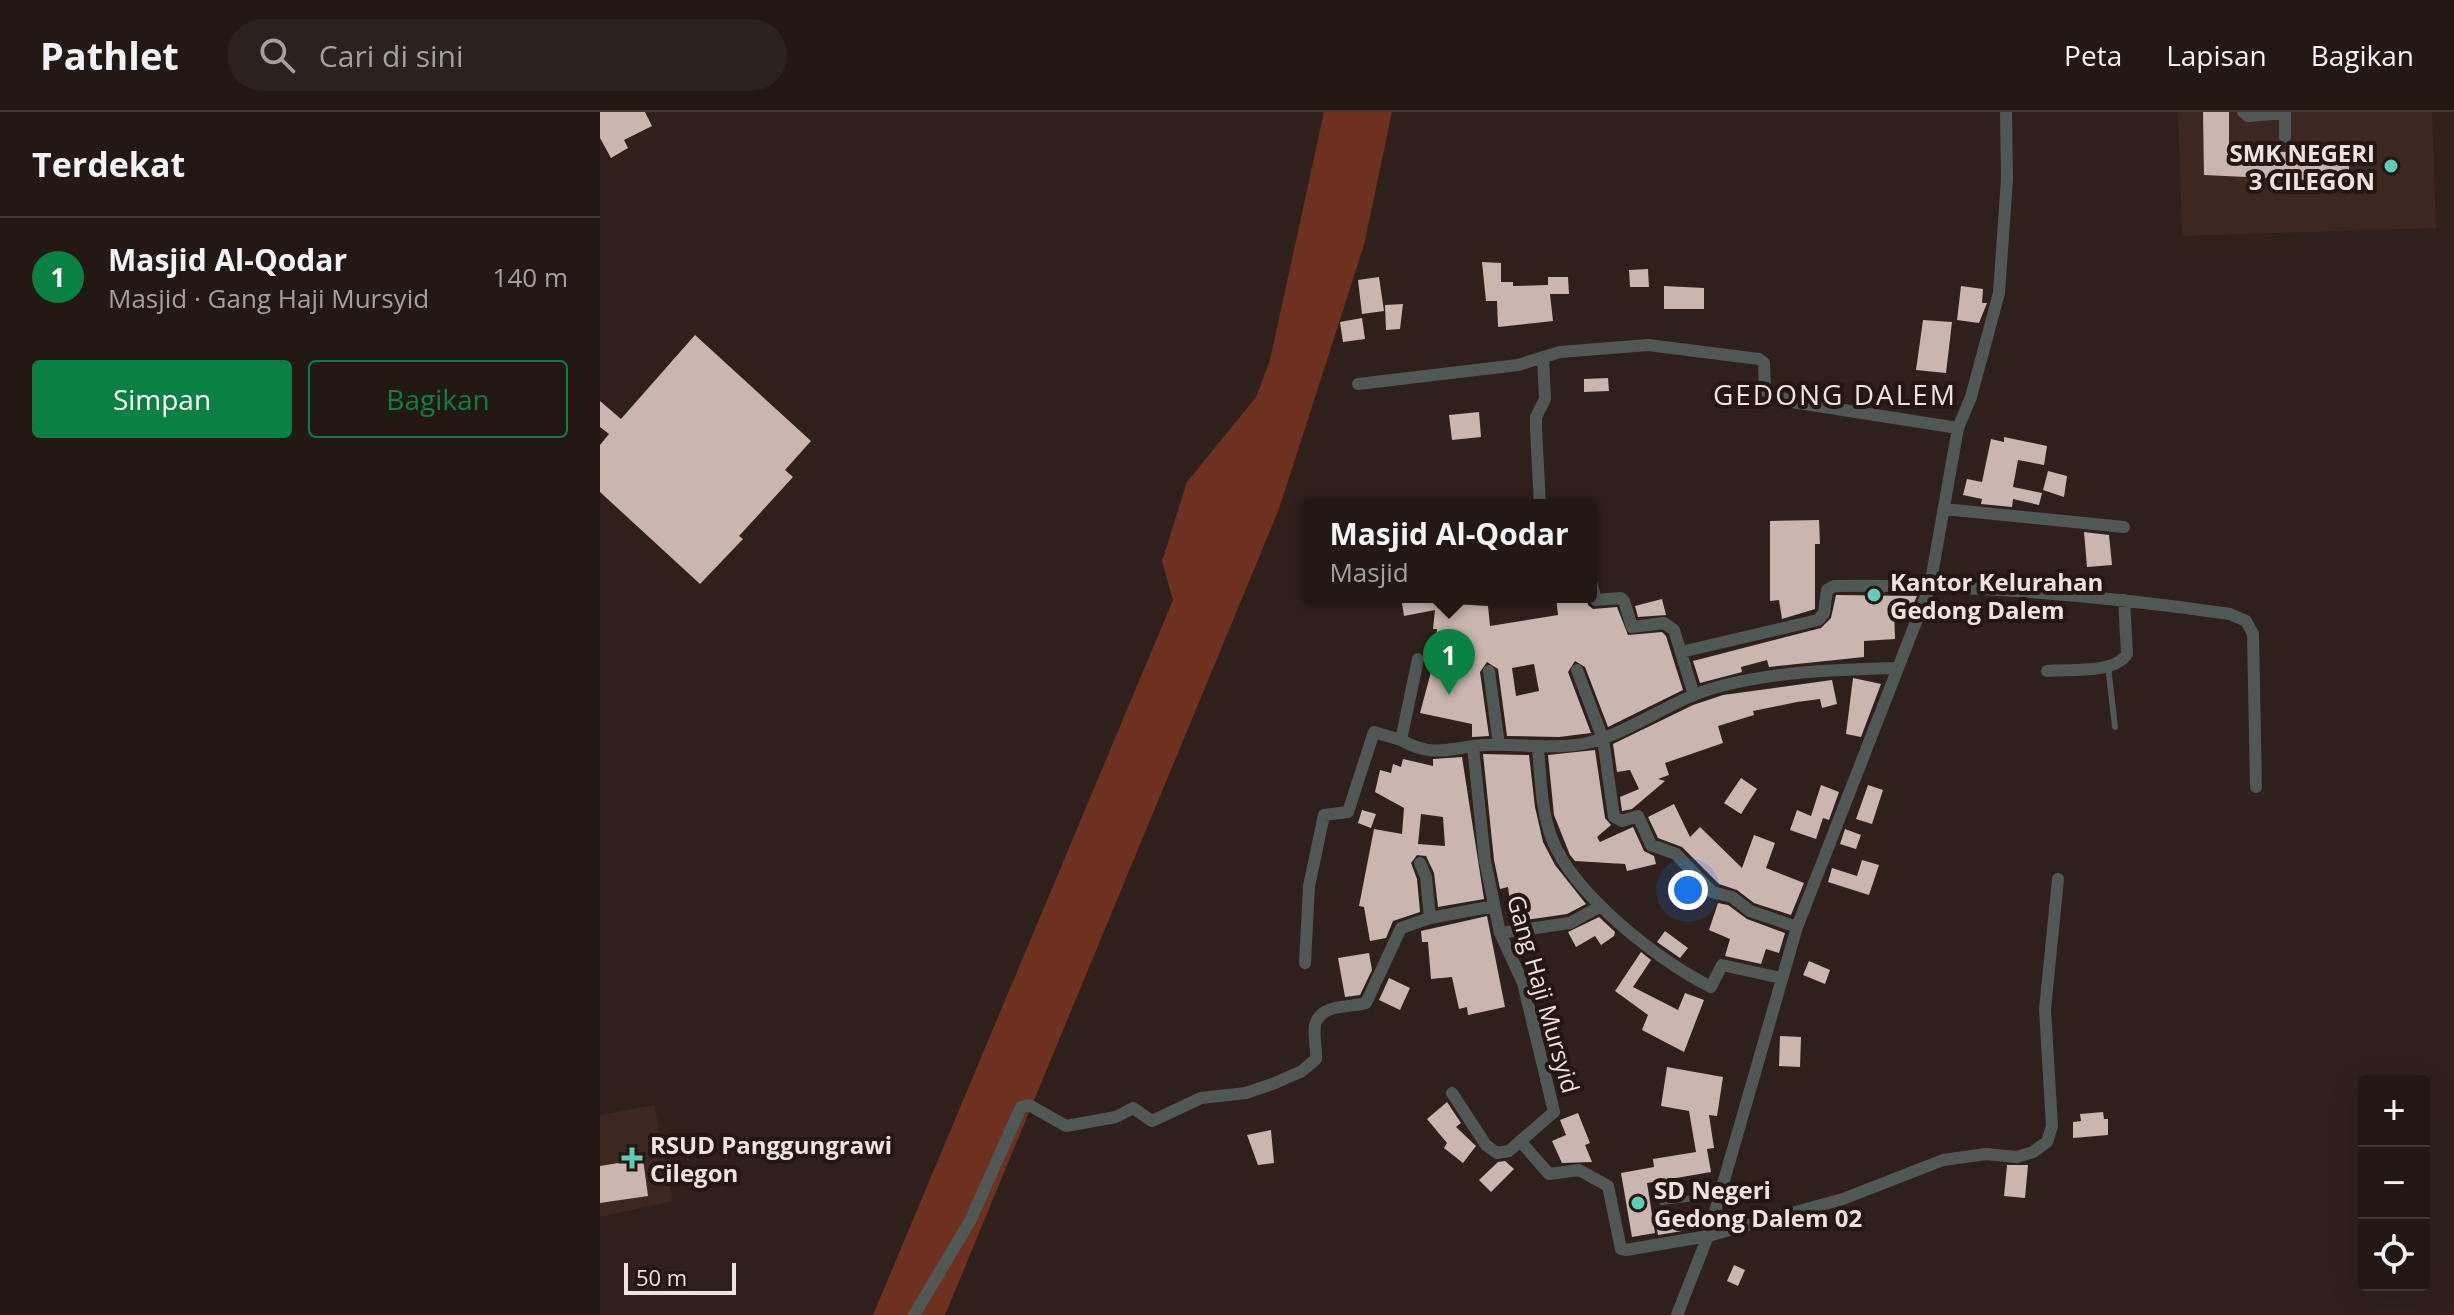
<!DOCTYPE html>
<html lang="id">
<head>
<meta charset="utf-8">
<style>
	body { margin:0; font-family:"Open Sans",sans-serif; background:#2b211d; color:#f1f3f6 }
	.controls { position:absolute; right:24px; bottom:24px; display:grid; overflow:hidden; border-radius:8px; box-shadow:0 8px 32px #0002 }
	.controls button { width:72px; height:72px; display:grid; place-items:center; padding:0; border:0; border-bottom:2px solid #403734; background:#231814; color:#f1f3f6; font:40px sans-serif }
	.scale { position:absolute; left:24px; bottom:20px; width:112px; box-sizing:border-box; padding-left:8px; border:4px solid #eee3e0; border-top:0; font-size:22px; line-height:28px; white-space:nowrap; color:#eee3e0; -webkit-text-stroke:6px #251612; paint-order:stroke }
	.you { position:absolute; left:1088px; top:778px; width:28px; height:28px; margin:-20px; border:6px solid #fff; border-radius:50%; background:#1a73e8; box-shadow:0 0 0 12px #1a73e833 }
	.badge { display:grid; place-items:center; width:52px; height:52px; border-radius:50%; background:#0b8043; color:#fff; font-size:26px; font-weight:700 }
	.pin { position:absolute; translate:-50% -66px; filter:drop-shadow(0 2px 4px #0008) }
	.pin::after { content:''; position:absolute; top:42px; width:28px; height:24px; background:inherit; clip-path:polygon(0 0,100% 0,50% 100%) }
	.popup { position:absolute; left:701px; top:387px; width:296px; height:104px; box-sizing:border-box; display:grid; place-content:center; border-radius:8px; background:#231814; filter:drop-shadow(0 2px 6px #0005); font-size:26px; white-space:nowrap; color:#a3a0a0 }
	.popup b { font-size:30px; color:#f1f3f6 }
	.popup::after { content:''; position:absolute; left:50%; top:100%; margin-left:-16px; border:16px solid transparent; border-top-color:#231814 }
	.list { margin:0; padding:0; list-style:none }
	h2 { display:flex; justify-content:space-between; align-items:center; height:104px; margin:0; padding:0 32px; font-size:34px }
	h2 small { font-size:26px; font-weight:400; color:#a3a0a0 }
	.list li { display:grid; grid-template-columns:52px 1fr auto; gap:24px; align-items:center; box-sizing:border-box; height:120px; padding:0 32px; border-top:2px solid #403734 }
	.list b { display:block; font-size:30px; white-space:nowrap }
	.list p { margin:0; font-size:26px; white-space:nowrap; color:#a3a0a0 }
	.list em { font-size:26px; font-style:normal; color:#a3a0a0 }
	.actions { display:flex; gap:16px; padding:24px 32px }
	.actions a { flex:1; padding:18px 0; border:2px solid #0b8043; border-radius:8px; text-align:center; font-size:28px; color:#0b8043 }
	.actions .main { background:#0b8043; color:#fff }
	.icon { flex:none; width:44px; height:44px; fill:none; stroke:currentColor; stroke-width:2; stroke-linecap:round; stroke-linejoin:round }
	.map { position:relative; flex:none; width:1854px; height:1203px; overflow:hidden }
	header { display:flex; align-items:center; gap:48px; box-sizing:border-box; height:112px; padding:0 40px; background:#231814; border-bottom:2px solid #403734 }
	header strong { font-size:38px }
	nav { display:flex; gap:44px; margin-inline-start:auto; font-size:28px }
	.search { width:560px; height:72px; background:#2b211d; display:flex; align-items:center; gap:20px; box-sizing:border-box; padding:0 28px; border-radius:44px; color:#a3a0a0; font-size:30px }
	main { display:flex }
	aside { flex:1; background:#231814 }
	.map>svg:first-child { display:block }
	.built { fill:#3d2721; fill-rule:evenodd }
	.green { fill:#6e3120 }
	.building { fill:#cab5af; fill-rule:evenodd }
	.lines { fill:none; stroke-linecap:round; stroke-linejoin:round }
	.lane { stroke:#505856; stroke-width:6 }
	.street { stroke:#505856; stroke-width:12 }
	.poi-dot { fill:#5eceb8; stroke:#251612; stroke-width:3 }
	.labels { text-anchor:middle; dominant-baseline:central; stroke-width:8; stroke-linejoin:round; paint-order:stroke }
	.poi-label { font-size:24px; font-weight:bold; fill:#eee3e0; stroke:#251612; text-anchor:start }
	.street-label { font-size:24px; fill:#eee3e0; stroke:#251612 }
	.quarter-label { font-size:28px; letter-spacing:2px; fill:#eee3e0; stroke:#251612 }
</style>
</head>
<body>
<header>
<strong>Pathlet</strong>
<div class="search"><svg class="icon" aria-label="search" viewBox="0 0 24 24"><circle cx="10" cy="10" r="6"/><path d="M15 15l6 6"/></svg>Cari di sini</div>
<nav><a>Peta</a><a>Lapisan</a><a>Bagikan</a></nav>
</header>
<main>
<aside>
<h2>Terdekat<small></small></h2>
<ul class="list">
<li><span class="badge">1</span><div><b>Masjid Al-Qodar</b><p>Masjid · Gang Haji Mursyid</p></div><em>140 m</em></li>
</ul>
<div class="actions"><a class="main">Simpan</a><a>Bagikan</a></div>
</aside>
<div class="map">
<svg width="1854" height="1203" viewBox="0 0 1854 1203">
	<rect width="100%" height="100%" fill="#2f201b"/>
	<path class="built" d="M1578 0H1603L1604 30H1629V0H1832L1836 116 1582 124ZM1604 39 1691 40V65L1604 63ZM1702 45H1749L1748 70H1702Z
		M54 993 73 1089 0 1105V1003Z"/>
	<path class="green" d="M724 0H792L764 133 679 397 345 1203H273L573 488 562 449 587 370 656 285 670 248Z"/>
	<path class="building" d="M0 0H45L52 14 24 28 28 36 11 46 0 26Z
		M1603 0H1629V38L1691 40V45H1749V70L1604 63Z
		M882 150 901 151V170H913V174L948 173V165H968L969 182H950L953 209 898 215 897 189H886Z
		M1048 157 1049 175H1030L1029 158Z
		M779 165 784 199 762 202 758 168Z
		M1064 174 1104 176V197H1064Z
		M1361 174 1383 177 1382 191H1387L1379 211 1357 208Z
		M803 192 800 217 786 218 785 193Z
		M762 206 765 227 743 230 740 210Z
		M1323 208 1352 210 1346 261 1316 258Z
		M95 223 211 329 185 358 193 365 139 424 143 427 100 472 0 380V333L9 322 0 315V289L21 307Z
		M1008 266 1009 279 984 280V267Z
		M879 300 881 325 852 328 849 303Z
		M1404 325 1447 334 1444 353 1418 348 1413 375 1442 381 1439 393 1413 387 1412 395 1381 392 1382 387 1363 383 1367 367 1382 370 1391 327 1404 330Z
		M1448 359 1467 364 1464 385 1443 378Z
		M1219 408 1220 432H1215V497L1182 507 1179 488 1170 489V409Z
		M1484 420 1509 423 1512 453 1487 455Z
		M1236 483 1317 484 1312 495 1294 496 1295 527 1264 529V545L1169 555 1167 548 1141 555 1142 560 1100 571 1093 549 1221 516 1231 506Z
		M801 485H818L819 490 888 494 890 514 958 503 956 485H986L988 493 993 497 1017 495 1028 523 1062 520 1066 524 1083 578 1008 615 985 555 975 549 968 560 991 621 959 625 907 624 898 557 887 550 880 560 889 624 872 625V612L820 601 832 556 837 517H833L835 498 804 504ZM934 552 939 579 916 584 912 556Z
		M1062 487 1066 503 1038 505 1035 494Z
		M1253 566 1281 572 1261 625 1246 622Z
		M1232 568 1237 592 1222 596 1220 587 1197 590 1153 599 1154 603 1118 614 1123 631 1065 651 1069 663 1058 667 1065 669 1032 697 1022 699 1020 685 1039 677 1030 658 1017 660 1013 632 1093 593 1123 583Z
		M995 638 1005 706 1011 713 997 725 1000 730 1033 715 1044 739 1054 744 1056 752 1027 759 1025 752 975 749 970 743 954 703 948 643Z
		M883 642 929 643 935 695 943 730 955 753 986 792 967 802 913 810 908 775 900 777 894 748Z
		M862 645 884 787 838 795 834 761 826 744 817 743 811 751 817 767 820 800 793 809 786 826 770 829 764 795 759 794 774 717 802 722 804 696 775 680 780 658 791 661 793 652 801 655 803 647 833 654V647ZM821 702 843 705 845 734 818 732Z
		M1141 666 1157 677 1141 702 1124 691Z
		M1221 673 1239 680 1229 708 1223 706 1216 727 1190 718 1197 698 1211 704Z
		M1268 673 1283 678 1272 712 1256 707Z
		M1074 692 1090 725 1100 715 1142 756 1154 723 1175 731 1166 756 1204 771 1191 803 1154 791 1137 778 1119 772 1082 735 1058 726 1048 705Z
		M762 698 776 702 771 716 758 711Z
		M1245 717 1261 723 1256 737 1240 732Z
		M1262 748 1279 753 1269 783 1228 770 1232 756 1257 764Z
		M1118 791 1128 793 1147 807 1185 821 1179 841 1166 837 1161 852 1125 844 1130 827 1109 818Z
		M887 804 905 895 868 903 867 895 859 897 852 865 831 867 828 830H822L821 819Z
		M999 805 1015 820 1014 824 1001 833 995 824 976 835 968 820Z
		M1065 819 1088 836 1080 846 1057 830Z
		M1041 840 1051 848 1033 875 1078 898 1085 881 1104 888 1084 940 1042 918 1048 903 1015 879Z
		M769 841 772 858 760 883 745 885 738 846Z
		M1209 849 1230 858 1225 872 1203 863Z
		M789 866 810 876 800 898 779 888Z
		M1180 924 1201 925 1200 955 1179 954Z
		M1067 955 1123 965 1117 1004 1109 1003 1114 1036 1107 1037 1111 1060 1047 1071 1055 1121 1032 1125 1021 1061 1054 1055 1053 1047 1096 1040 1089 999 1061 994Z
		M847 990 861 1011 856 1015 876 1034 863 1051 844 1036 847 1031 827 1007Z
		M1503 1000 1504 1007H1508V1023L1473 1026V1010L1481 1009 1480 1002Z
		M978 1001 990 1031 985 1033 992 1050 962 1051 952 1029 966 1023 960 1008Z
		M671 1018 674 1051 658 1053 647 1023Z
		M43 1047 48 1084 0 1091V1054Z
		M905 1049 914 1057 891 1080 879 1068 898 1050Z
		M1407 1053H1428L1425 1086 1404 1084Z
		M1080 1108 1082 1119 1058 1123 1056 1112Z
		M1134 1153 1145 1158 1138 1174 1127 1169Z"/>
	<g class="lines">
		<path class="lane" d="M1508 554 1515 615
			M1062 1090 1118 1083"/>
		<path class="street" d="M1643 0 1648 4 1685 1
			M1685 0V25
			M758 272 918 253 960 240 1048 233 1159 247 1164 251 1165 279 1192 290 1358 316
			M940 393 936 317V305L945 287 943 245
			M1344 397 1524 415
			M991 470 996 488 1021 486 1024 489 1032 515 1064 511 1074 518 1094 583
			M1081 540 1218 508 1224 501 1227 478 1234 474C1367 472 1499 483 1630 502L1646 509 1653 522 1656 675
			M818 547 801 628C834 647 852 635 884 633 924 631 965 641 1004 626 1045 611 1077 585 1121 574 1179 559 1236 558 1296 556
			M977 558 1003 627 1014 705 1022 709 1038 704 1051 733 1076 742 1112 780 1132 785 1150 799 1197 815
			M889 559 899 633
			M1447 559C1469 557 1515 562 1527 542L1524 488
			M938 637C941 667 941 699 952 727 973 782 1060 850 1111 875L1122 853 1181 866
			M830 806 894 794
			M900 821 970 811 999 795
			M705 851 709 774 724 703 748 700 774 620 801 628
			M852 981 886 1033 897 1041 909 1039 954 1000 923 871 900 821 885 749 873 635
			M921 1030 949 1062 979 1058 1008 1074 1021 1137 1026 1138 1108 1124 1243 1087 1343 1048 1386 1042 1417 1045 1433 1040 1447 1030 1452 1014 1445 897 1458 767
			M314 1203 370 1109 421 995 429 993 466 1014 516 1005 533 996 552 1009 601 986 646 981 675 971 702 959 716 947C717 937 713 924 715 914 719 891 750 896 766 891L801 816 830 806 826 765 820 751
			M1077 1203 1108 1124 1197 815 1330 474 1358 316 1371 285 1399 181 1407 67 1406 0"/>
	</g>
	<g class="poi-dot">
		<circle cx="1791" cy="54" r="8"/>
		<circle cx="1274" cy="483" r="8"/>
		<path d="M28 1034h8v8h8v8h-8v8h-8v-8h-8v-8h8z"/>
		<circle cx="1038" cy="1091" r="8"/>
	</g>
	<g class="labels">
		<g class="poi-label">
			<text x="1775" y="40" text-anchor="end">SMK NEGERI<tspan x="1775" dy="28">3 CILEGON</tspan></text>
			<text x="1290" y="469">Kantor Kelurahan<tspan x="1290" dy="28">Gedong Dalem</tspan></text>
			<text x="50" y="1032">RSUD Panggungrawi<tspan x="50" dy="28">Cilegon</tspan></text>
			<text x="1054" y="1077">SD Negeri<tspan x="1054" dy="28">Gedong Dalem 02</tspan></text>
		</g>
		<g class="street-label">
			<text transform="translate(944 882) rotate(74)">Gang Haji Mursyid</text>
		</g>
		<g class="quarter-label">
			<text x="1235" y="282">GEDONG DALEM</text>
		</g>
	</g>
</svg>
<div class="controls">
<button>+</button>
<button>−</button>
<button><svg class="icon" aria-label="locate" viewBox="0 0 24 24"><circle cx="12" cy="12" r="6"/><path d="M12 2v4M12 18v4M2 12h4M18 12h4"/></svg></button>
</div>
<div class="scale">50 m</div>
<div class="you"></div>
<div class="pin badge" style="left:849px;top:583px">1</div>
<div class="popup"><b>Masjid Al-Qodar</b>Masjid</div>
</div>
</main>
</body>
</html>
